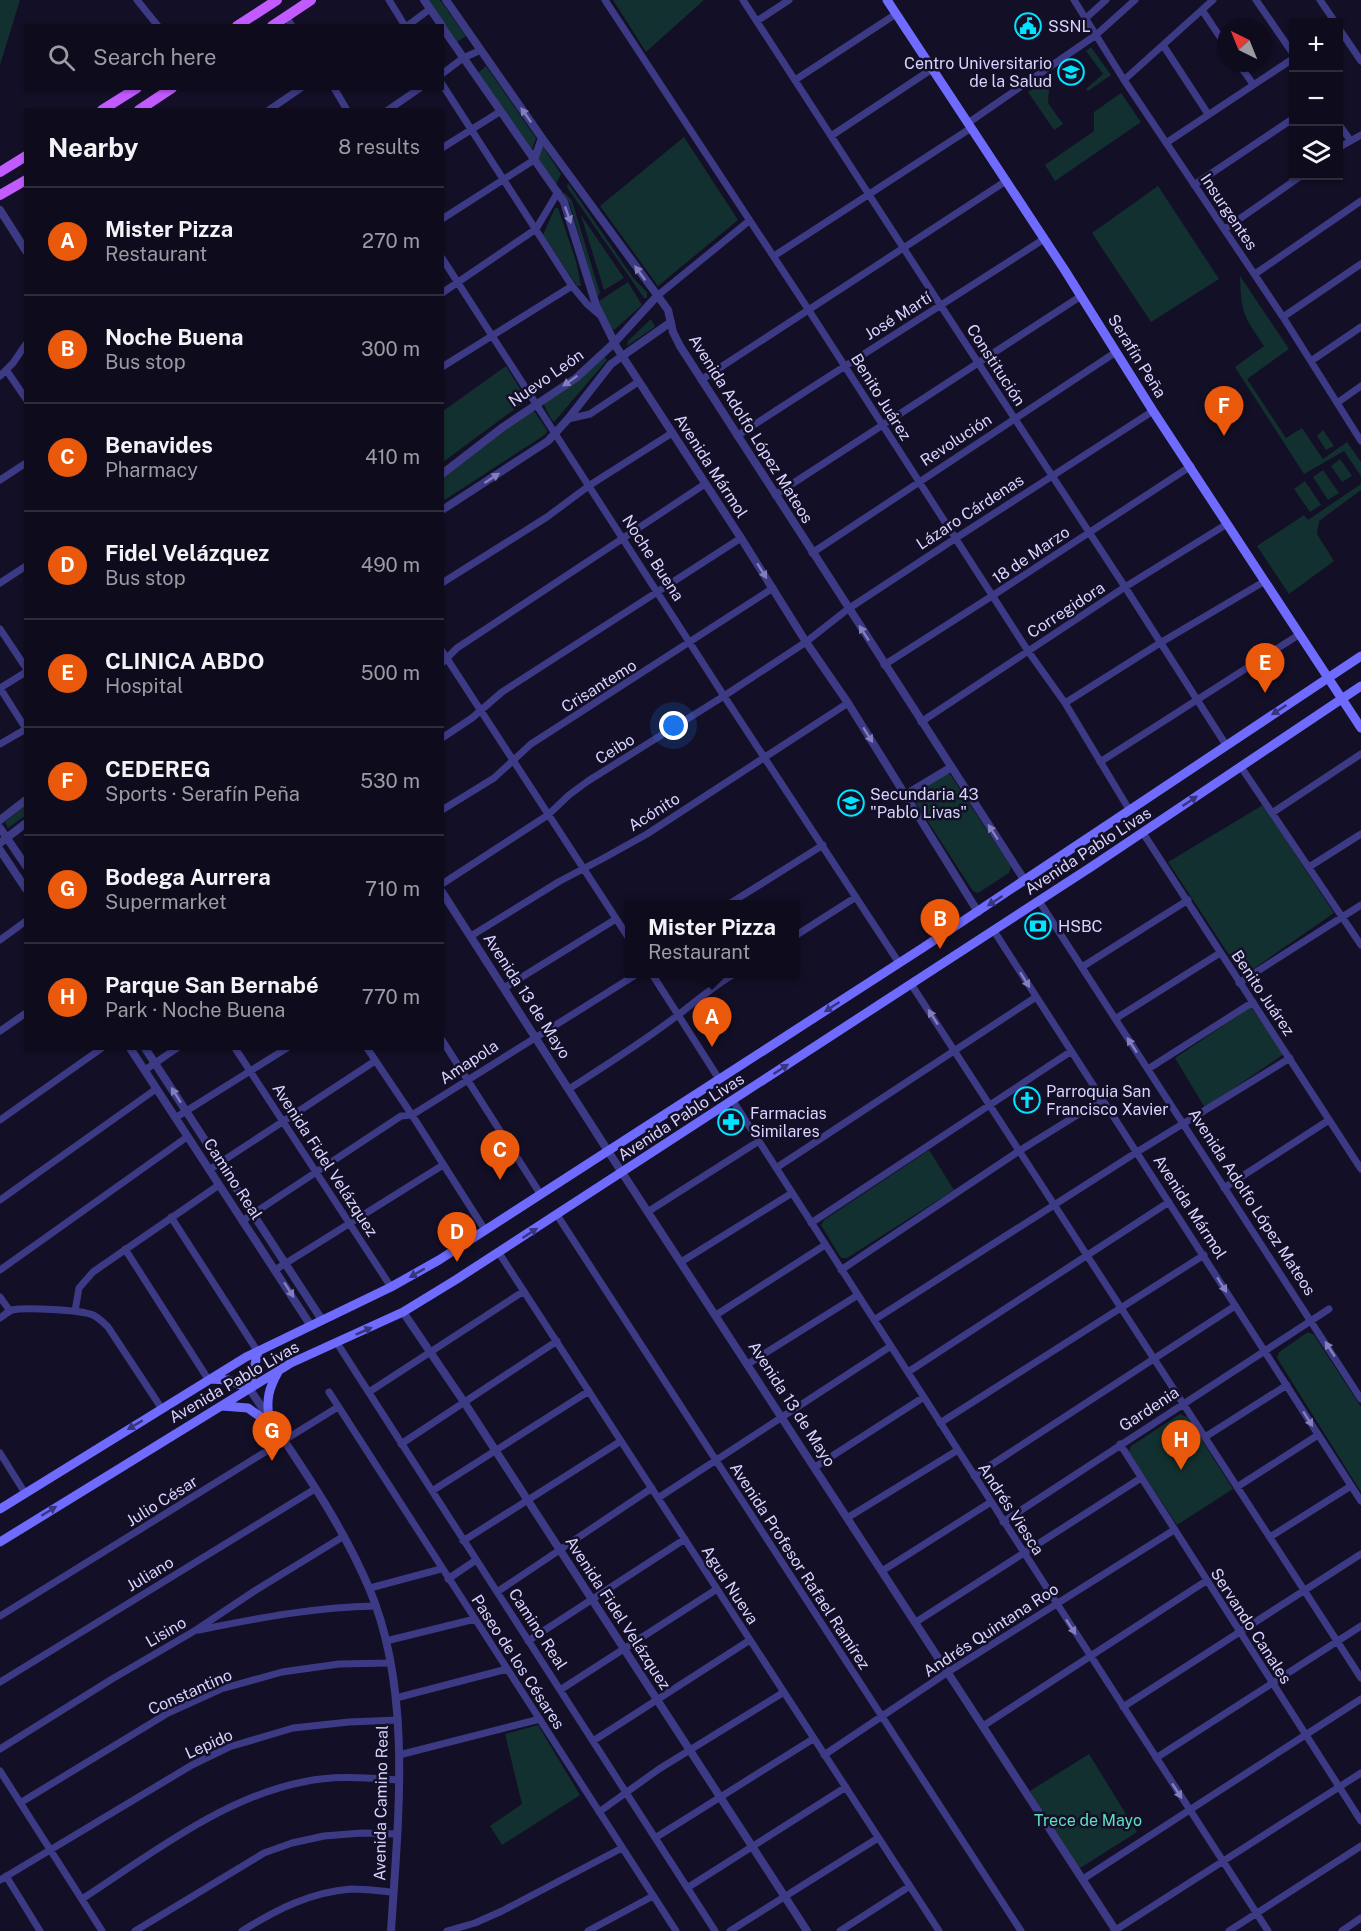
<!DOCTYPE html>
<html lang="en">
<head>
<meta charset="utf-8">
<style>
	body { margin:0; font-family:"Public Sans",sans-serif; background:#171425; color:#f1f3f6 }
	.controls { position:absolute; right:18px; top:18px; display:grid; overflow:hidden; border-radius:0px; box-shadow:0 2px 4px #0004 }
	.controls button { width:54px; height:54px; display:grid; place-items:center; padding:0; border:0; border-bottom:2px solid #2e2b3b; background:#0e0b1c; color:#f1f3f6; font:30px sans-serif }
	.compass { position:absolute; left:1217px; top:18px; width:54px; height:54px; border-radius:50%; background:#0e0b1c; box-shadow:0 2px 4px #0004; rotate:317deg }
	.you { position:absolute; left:674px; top:726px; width:21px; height:21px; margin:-15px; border:4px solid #fff; border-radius:50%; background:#1a73e8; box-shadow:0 0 0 9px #1a73e833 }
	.badge { display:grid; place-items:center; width:39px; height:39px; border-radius:50%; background:#ea580c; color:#fff; font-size:20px; font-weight:700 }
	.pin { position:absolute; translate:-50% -50px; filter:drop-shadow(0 2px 3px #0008) }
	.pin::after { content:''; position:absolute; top:32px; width:21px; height:18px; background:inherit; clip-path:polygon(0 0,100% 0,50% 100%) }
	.popup { position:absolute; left:625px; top:900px; width:174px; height:78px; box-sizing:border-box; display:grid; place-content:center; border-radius:0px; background:#0e0b1c; filter:drop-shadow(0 2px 4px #0005); font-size:20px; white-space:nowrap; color:#9b9ba3 }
	.popup b { font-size:22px; color:#f1f3f6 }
	.popup::after { content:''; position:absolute; left:50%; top:100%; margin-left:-12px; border:12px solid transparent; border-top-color:#0e0b1c }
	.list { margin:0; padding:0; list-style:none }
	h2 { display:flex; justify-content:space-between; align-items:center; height:78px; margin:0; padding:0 24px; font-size:26px }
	h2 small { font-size:20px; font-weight:400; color:#9b9ba3 }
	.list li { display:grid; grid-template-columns:39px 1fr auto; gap:18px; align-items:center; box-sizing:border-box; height:108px; padding:0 24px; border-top:2px solid #2e2b3b }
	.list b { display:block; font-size:22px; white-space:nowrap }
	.list p { margin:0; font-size:20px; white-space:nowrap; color:#9b9ba3 }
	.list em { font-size:20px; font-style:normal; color:#9b9ba3 }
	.icon { flex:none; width:33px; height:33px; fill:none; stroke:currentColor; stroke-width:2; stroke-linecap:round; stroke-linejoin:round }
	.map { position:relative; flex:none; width:1361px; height:1931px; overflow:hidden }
	.search { position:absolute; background:#0e0b1c; box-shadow:0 2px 4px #0004; left:24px; top:24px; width:420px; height:66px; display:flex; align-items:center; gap:15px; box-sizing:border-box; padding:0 21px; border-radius:0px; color:#9b9ba3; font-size:22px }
	.panel { position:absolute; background:#0e0b1c; box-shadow:0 2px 4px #0004; left:24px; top:108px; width:420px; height:942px; border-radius:0px }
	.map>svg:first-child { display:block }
	.green { fill:#12302f }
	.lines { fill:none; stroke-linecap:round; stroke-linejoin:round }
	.minor { stroke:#3d3a85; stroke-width:7 }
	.tertiary { stroke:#3d3a85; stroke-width:8 }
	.secondary { stroke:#6f6bff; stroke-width:9 }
	.primary { stroke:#c25bff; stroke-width:10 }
	.oneway { fill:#837fbc }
	.oneway2 { fill:#38347d }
	.labels { text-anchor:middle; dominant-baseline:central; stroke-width:5; stroke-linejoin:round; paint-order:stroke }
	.poi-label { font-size:16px; fill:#d9d4ff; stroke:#130f26; text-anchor:start }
	.street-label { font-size:16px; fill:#d9d4ff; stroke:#130f26 }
	.park-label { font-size:16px; fill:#5fe0c0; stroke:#130f26 }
</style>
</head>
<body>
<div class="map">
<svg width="1361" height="1931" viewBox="0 0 1361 1931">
	<rect width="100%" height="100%" fill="#130f26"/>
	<path class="green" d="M0 0H20L0 65Z
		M427 0H440L466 36 457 42Z
		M613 0H704L646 52Z
		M1091 47 1111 75 1088 91 1086 89 1103 74 1086 51Z
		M486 66 536 138 532 149 478 73Z
		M1050 76 1048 103 1063 124 1054 130 1028 92Z
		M1121 93 1141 122 1055 181 1045 165 1094 131V112Z
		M684 137 738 220 658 286 600 206Z
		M542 145 561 174 556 184 538 158Z
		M568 183 634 279 647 292V298H644L567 187Z
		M1158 186 1219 279 1151 322 1092 233Z
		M564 192 572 201 600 293 597 297 570 204 563 194Z
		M555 208H558L576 261 581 286H577L543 235Z
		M581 215 624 278 604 290Z
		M1240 276 1289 349 1247 379 1286 438 1302 428 1323 459 1347 442 1361 462V476L1344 451 1304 474 1235 367 1264 346C1244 316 1241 314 1240 276Z
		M628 282 642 305 614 330 610 329 599 301Z
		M651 319 655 327 627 346 628 341Z
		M604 356 607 360 554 422 551 419 543 403Z
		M506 366 527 400 443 462V411Z
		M532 408 547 430 546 434 443 501V476Z
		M1323 430 1334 446 1326 450 1317 436Z
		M1340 459 1352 476 1342 482 1331 466Z
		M1323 470 1339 493 1328 500 1313 477Z
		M1305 481 1321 505 1310 512 1294 489Z
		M1361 484V490L1319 521 1317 534 1334 561 1289 594 1257 546 1304 515 1308 520Z
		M946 773 950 774 1011 867 1009 873 978 893 973 891 912 797 915 792Z
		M1263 805 1334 913 1243 976 1168 862Z
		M25 806V816L8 828 5 822Z
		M1251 1007 1284 1054 1205 1108 1175 1058Z
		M929 1150 954 1190 847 1258H841L821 1225 824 1220Z
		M1308 1332 1314 1335 1361 1407V1492L1277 1358 1279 1352Z
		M1180 1414 1187 1417 1233 1489 1177 1525 1129 1452 1131 1446Z
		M538 1725 580 1795 502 1845 490 1826 522 1804 505 1734Z
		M1089 1754 1137 1832 1077 1870 1030 1791Z"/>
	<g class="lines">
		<path class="minor" d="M137 0 158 26
			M389 0 405 26
			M605 0 808 309 1028 651 1065 703 1130 811
			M743 0 941 306 1125 587 1226 745
			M1074 0 1124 80 1283 317 1361 441
			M1256 0 1294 55
			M1320 0 1335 22
			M1202 10 1226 46
			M286 17 292 26
			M1086 18 1106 0
			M757 21 789 0
			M407 26 430 9
			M1338 27 1361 61
			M1163 45 1208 114
			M1238 63 1253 84
			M442 74 463 58 481 50
			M795 80 896 14
			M1124 80 1213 0
			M442 84 572 286 587 304 601 316
			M334 88 347 110
			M269 110 301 88
			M388 110 420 88
			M968 123 1096 35 1135 0
			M1338 123 1350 140
			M831 136 932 69
			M1166 143 1294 58
			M442 148 501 111
			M1338 148 1361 135
			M1194 185 1294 118
			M442 219 534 160
			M1225 229 1301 176
			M774 256 971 128
			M442 258 724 696 899 963
			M1255 274 1361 201
			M442 293 536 229 558 192
			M657 296 749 221
			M1283 317 1361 264
			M1311 361 1361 327
			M442 367 572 286
			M7 371 26 399
			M0 376 13 363 26 344
			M701 380 1006 181
			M1337 403 1361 386
			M568 419 590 414 638 382
			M737 436C839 369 942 305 1044 239
			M0 480 26 463
			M775 495 1081 296
			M812 553 1116 352
			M0 583 26 566
			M442 583 547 517 590 485 672 433
			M0 629 26 668
			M442 651 630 940
			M442 663 457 648 705 484
			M884 665 992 596 1191 466
			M0 688 26 729
			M0 688 26 672
			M1065 703 1160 643 1265 581
			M921 722 1125 587 1227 524
			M442 738 472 718 502 692 741 538
			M0 744 26 729
			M1100 762 1300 634
			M1241 767 1361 945
			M442 810 494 778 531 744 773 588
			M1272 813 1361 754
			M1143 833 1361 1169
			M1309 867 1361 834
			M442 884 548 815 569 795 588 781 724 696 806 642 848 609 956 538 1153 411
			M1039 901 1361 1399
			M729 904 823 845
			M994 931 1361 1501
			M471 936 560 881 602 859 647 834 848 703
			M795 936 856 897
			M0 940 26 921
			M1082 967 1188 900
			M652 974 719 1079
			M1239 983 1361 905
			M911 984 1361 1678
			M504 988 616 919
			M1115 1019 1220 953
			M0 1031 26 1013
			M442 1040 541 1195
			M235 1048 391 1287
			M367 1048 412 1115 485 1230
			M1148 1069 1253 1002
			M145 1070 177 1048
			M569 1089C606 1065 643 1042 678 1015 696 1001 714 986 734 974
			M733 1101 1268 1931
			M175 1118 287 1048
			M0 1120 102 1048
			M776 1168 1036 997
			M209 1170 375 1061
			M1224 1188 1329 1120
			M0 1200 156 1089
			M649 1211 759 1141
			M557 1215 1021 1931
			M171 1217 258 1352
			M242 1221 401 1116 412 1115 637 974
			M811 1223 1070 1052
			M125 1249 208 1379
			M499 1253 939 1931
			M681 1262 792 1193
			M0 1270 187 1137
			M275 1270 443 1165
			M841 1270 1019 1151 1103 1099
			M0 1297 10 1311
			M75 1311 79 1288 93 1272 219 1185
			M716 1315 825 1245
			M0 1318C4 1315 8 1312 12 1310 25 1307 81 1310 93 1315 99 1318 103 1322 108 1327L162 1409
			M874 1320 1137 1152 1290 1058
			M337 1343 715 1931
			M748 1364 858 1295
			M908 1372 1169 1202
			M329 1392 676 1931
			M369 1392 524 1291
			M940 1423 1204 1255
			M1205 1437 1287 1385
			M401 1444 557 1341
			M1120 1444 1361 1821
			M0 1453 25 1493
			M815 1467 924 1397
			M974 1476 1235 1306
			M1237 1487 1318 1435
			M432 1491 589 1391
			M658 1498 891 1346
			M847 1518 958 1450
			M1003 1522 1329 1309
			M1270 1537 1351 1486
			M463 1541 621 1441
			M882 1571 991 1502
			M448 1579 476 1560
			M370 1588 441 1569
			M497 1592 652 1488
			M0 1616 338 1407
			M916 1622 1141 1478
			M199 1630C258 1618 315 1607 376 1606
			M386 1641 475 1619
			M528 1641 685 1539
			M0 1682 315 1489
			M560 1690 717 1589
			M396 1698 507 1669
			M1123 1707 1361 1554
			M983 1726 1206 1581
			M593 1741 750 1640
			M0 1749 112 1679 196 1630 256 1590 344 1536
			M399 1755 540 1719
			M824 1755 948 1672 1174 1530
			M1156 1758 1361 1626
			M0 1771 102 1931
			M20 1803 168 1713 221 1689 282 1672 339 1664 390 1663
			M599 1812 659 1769 784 1692
			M655 1838 813 1739
			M6 1876 40 1931
			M1083 1879 1361 1699
			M0 1880 192 1765 229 1747 293 1728 349 1722 398 1720
			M687 1888 846 1787
			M82 1899C148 1856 224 1797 303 1782 334 1775 367 1778 399 1780
			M135 1931 264 1853 292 1843 324 1836 362 1833 396 1834
			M242 1931C276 1910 310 1892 351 1889 365 1889 380 1891 393 1892
			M447 1931 475 1923 502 1911 622 1848
			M588 1931 653 1896
			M730 1931 878 1838
			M840 1931 910 1886
			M1114 1931 1361 1773
			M1229 1931 1361 1846
			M1342 1931 1361 1918"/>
		<path class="tertiary" d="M424 0 442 26
			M446 0 542 138 668 310 673 332 680 346 1025 881
			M442 27 564 202 596 305 617 348 741 538 806 642 848 703 978 912
			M534 160 542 138
			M0 210 26 251
			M442 474 503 427 576 378 614 343 657 296
			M442 510 548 441 568 419 611 364 671 322
			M905 795 950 768
			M0 820 26 800
			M0 828 26 866
			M0 843 26 823
			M0 850 26 889
			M442 892 608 1151 1116 1931
			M130 1048 311 1326
			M145 1048 322 1320
			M403 1312 464 1402 807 1931
			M249 1388C292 1453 339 1517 369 1588 413 1691 398 1821 391 1931"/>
		<path class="secondary" d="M887 0 1064 269 1153 411 1361 728
			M210 1379 228 1380 249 1388 258 1352
			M222 1406 248 1408 275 1427
			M269 1418C266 1399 269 1388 278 1372
			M0 1509 246 1357 391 1287 439 1260 924 947 1361 656
			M0 1542 291 1363 403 1312 457 1279 1091 867 1361 686"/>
		<path class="primary" d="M237 26 277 0
			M272 26 311 0
			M102 110 137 88
			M139 110 172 88
			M0 172 26 156
			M0 195 26 180"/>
	</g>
	<defs><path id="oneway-solid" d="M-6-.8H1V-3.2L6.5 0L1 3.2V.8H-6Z" transform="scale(1.5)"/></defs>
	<g class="oneway">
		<use href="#oneway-solid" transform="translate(526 115) rotate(-125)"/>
		<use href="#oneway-solid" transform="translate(568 215) rotate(71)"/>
		<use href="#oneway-solid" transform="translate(640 273) rotate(-126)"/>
		<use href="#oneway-solid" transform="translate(570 381) rotate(145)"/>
		<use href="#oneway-solid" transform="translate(492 478) rotate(-33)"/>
		<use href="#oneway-solid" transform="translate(762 571) rotate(58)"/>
		<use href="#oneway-solid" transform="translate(864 633) rotate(-123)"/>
		<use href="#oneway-solid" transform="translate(868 735) rotate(58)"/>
		<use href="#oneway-solid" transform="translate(993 832) rotate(-123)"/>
		<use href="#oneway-solid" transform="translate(1025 980) rotate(58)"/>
		<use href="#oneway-solid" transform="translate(933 1017) rotate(-123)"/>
		<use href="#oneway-solid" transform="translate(1132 1045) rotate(-123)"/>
		<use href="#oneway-solid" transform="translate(176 1095) rotate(-122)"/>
		<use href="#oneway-solid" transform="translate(1222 1285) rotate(58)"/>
		<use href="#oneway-solid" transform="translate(289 1290) rotate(57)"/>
		<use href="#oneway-solid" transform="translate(1330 1349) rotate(-123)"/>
		<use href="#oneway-solid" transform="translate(1308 1419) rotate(58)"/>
		<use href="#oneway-solid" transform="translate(1071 1627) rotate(57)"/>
		<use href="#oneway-solid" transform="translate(1177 1791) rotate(57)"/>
	</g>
	<g class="oneway2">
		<use href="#oneway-solid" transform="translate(1279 710) rotate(147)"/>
		<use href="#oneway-solid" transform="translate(1190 801) rotate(-34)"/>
		<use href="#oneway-solid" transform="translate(995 901) rotate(147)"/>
		<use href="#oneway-solid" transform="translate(832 1007) rotate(147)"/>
		<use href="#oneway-solid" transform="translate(781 1069) rotate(-33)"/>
		<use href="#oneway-solid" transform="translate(530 1233) rotate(-33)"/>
		<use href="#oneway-solid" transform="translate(417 1273) rotate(150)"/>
		<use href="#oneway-solid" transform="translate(364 1331) rotate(-24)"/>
		<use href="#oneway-solid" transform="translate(135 1425) rotate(149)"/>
		<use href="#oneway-solid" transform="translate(49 1511) rotate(-32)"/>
	</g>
	<defs>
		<g id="civic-ring" transform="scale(1.35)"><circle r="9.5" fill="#130f26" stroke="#00e5ff" stroke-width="1.5"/><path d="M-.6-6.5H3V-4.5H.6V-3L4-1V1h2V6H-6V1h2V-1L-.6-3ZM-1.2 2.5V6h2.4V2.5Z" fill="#00e5ff"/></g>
		<g id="university-ring" transform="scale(1.35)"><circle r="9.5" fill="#130f26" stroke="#00e5ff" stroke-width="1.5"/><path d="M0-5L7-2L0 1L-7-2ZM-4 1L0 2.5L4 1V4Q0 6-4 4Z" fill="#00e5ff"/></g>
		<g id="school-ring" transform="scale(1.35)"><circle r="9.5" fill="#130f26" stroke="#00e5ff" stroke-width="1.5"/><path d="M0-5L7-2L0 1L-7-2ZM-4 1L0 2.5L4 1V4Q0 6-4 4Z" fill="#00e5ff"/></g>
		<g id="bank-ring" transform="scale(1.35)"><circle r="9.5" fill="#130f26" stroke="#00e5ff" stroke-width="1.5"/><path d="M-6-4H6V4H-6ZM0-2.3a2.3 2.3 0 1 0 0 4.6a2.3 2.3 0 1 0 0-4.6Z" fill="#00e5ff"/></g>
		<g id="church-ring" transform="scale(1.35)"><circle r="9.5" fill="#130f26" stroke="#00e5ff" stroke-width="1.5"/><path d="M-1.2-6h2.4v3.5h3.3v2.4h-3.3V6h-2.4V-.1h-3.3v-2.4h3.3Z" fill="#00e5ff"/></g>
		<g id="pharmacy-ring" transform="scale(1.35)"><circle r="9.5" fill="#130f26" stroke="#00e5ff" stroke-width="1.5"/><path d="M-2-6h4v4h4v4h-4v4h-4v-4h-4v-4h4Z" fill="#00e5ff"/></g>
	</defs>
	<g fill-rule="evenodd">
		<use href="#civic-ring" x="1028" y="26"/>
		<use href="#university-ring" x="1071" y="72"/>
		<use href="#school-ring" x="851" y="803"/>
		<use href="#bank-ring" x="1038" y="926"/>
		<use href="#church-ring" x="1027" y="1100"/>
		<use href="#pharmacy-ring" x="731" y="1122"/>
	</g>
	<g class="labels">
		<g class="poi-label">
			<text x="1048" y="26">SSNL</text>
			<text x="1052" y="63" text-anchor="end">Centro Universitario<tspan x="1052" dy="18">de la Salud</tspan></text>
			<text x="870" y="794">Secundaria 43<tspan x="870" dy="18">"Pablo Livas"</tspan></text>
			<text x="1058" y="926">HSBC</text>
			<text x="1046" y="1091">Parroquia San<tspan x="1046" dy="18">Francisco Xavier</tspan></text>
			<text x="750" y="1113">Farmacias<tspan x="750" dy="18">Similares</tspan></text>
		</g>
		<g class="street-label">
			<text transform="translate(1229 212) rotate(56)">Insurgentes</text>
			<text transform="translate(898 316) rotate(-32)">José Martí</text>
			<text transform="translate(1137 356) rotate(58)">Serafín Peña</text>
			<text transform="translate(996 365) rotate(57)">Constitución</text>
			<text transform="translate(546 378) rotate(-35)">Nuevo León</text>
			<text transform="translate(881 397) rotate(58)">Benito Juárez</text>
			<text transform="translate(751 429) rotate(58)">Avenida Adolfo López Mateos</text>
			<text transform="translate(956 440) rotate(-33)">Revolución</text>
			<text transform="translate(711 466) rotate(57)">Avenida Mármol</text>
			<text transform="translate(970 512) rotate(-33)">Lázaro Cárdenas</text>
			<text transform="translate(1031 555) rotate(-34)">18 de Marzo</text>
			<text transform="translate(653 558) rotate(57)">Noche Buena</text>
			<text transform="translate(1066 610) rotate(-33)">Corregidora</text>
			<text transform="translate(599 686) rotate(-32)">Crisantemo</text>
			<text transform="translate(615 749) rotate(-32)">Ceibo</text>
			<text transform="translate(654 812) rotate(-32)">Acónito</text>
			<text transform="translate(1088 851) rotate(-33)">Avenida Pablo Livas</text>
			<text transform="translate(1263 993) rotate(56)">Benito Juárez</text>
			<text transform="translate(527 996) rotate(57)">Avenida 13 de Mayo</text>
			<text transform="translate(469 1062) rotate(-33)">Amapola</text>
			<text transform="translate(681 1117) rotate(-33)">Avenida Pablo Livas</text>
			<text transform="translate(325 1160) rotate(57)">Avenida Fidel Velázquez</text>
			<text transform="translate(233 1179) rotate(57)">Camino Real</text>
			<text transform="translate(1252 1202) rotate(57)">Avenida Adolfo López Mateos</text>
			<text transform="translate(1190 1207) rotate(57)">Avenida Mármol</text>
			<text transform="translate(234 1382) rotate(-30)">Avenida Pablo Livas</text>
			<text transform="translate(792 1404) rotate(57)">Avenida 13 de Mayo</text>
			<text transform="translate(1149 1409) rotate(-33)">Gardenia</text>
			<text transform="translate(162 1501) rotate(-32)">Julio César</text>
			<text transform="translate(1011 1509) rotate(57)">Andrés Viesca</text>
			<text transform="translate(800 1566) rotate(57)">Avenida Profesor Rafael Ramírez</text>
			<text transform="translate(150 1574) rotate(-31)">Juliano</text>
			<text transform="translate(730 1585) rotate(57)">Agua Nueva</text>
			<text transform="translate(618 1613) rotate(57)">Avenida Fidel Velázquez</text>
			<text transform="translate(1251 1626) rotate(57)">Servando Canales</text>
			<text transform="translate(538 1629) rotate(57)">Camino Real</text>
			<text transform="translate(991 1630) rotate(-33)">Andrés Quintana Roo</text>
			<text transform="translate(166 1632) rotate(-30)">Lisino</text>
			<text transform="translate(518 1662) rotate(57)">Paseo de los Césares</text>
			<text transform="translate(190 1692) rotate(-24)">Constantino</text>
			<text transform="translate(209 1744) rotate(-24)">Lepido</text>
			<text transform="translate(381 1803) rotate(-89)">Avenida Camino Real</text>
		</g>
		<g class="park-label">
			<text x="1088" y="1820">Trece de Mayo</text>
		</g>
	</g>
</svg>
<div class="controls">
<button>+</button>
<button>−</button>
<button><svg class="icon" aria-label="layers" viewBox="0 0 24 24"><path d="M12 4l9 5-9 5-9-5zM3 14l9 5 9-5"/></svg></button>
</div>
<svg class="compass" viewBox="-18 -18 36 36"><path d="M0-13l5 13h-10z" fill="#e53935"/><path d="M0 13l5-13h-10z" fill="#9b9ba3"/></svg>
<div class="you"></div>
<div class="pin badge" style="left:712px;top:1047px">A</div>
<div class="popup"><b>Mister Pizza</b>Restaurant</div>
<div class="pin badge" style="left:940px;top:949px">B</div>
<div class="pin badge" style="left:500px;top:1180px">C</div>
<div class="pin badge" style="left:457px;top:1262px">D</div>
<div class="pin badge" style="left:1265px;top:693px">E</div>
<div class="pin badge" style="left:1224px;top:436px">F</div>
<div class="pin badge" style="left:272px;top:1461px">G</div>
<div class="pin badge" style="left:1181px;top:1470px">H</div>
<div class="search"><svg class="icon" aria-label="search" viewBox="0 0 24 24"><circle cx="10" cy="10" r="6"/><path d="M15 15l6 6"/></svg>Search here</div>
<section class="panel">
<h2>Nearby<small>8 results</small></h2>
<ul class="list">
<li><span class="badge">A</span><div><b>Mister Pizza</b><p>Restaurant</p></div><em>270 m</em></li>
<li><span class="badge">B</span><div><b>Noche Buena</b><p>Bus stop</p></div><em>300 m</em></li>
<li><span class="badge">C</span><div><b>Benavides</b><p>Pharmacy</p></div><em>410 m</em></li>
<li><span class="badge">D</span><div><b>Fidel Velázquez</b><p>Bus stop</p></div><em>490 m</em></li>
<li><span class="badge">E</span><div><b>CLINICA ABDO</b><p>Hospital</p></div><em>500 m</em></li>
<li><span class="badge">F</span><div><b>CEDEREG</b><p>Sports · Serafín Peña</p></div><em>530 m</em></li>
<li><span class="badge">G</span><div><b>Bodega Aurrera</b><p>Supermarket</p></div><em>710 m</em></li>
<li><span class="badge">H</span><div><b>Parque San Bernabé</b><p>Park · Noche Buena</p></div><em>770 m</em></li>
</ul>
</section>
</div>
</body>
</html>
